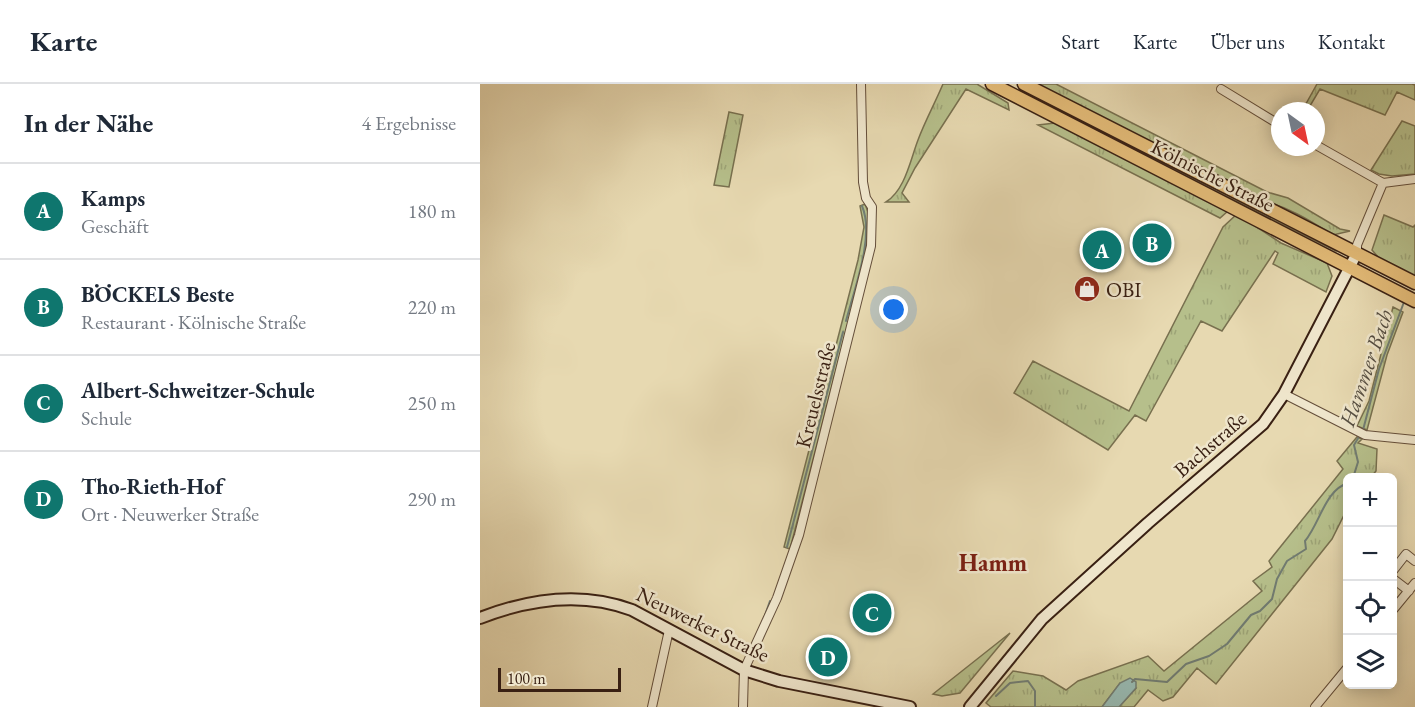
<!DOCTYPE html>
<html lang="de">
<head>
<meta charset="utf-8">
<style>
	body { margin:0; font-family:"EB Garamond",serif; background:#f6f6f7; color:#1f2937 }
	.controls { position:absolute; right:18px; bottom:18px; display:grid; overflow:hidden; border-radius:9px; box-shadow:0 3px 15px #0003 }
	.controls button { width:54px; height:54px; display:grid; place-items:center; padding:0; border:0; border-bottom:2px solid #e0e1e3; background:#fff; color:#1f2937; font:30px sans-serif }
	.compass { position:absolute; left:791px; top:18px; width:54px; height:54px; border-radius:50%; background:#fff; box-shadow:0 3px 15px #0003; rotate:147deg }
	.scale { position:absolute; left:18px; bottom:15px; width:123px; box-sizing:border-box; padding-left:6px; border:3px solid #392013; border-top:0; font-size:16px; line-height:21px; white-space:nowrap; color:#392013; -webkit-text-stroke:4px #efe6cc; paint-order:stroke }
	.you { position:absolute; left:414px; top:226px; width:21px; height:21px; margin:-15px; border:4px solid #fff; border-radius:50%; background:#1a73e8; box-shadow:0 0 0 9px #1a73e833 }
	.badge { display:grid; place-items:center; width:39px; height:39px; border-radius:50%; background:#0f766e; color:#fff; font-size:20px; font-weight:700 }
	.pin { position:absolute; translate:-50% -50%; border:3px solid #fff; box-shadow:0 2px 6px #0006 }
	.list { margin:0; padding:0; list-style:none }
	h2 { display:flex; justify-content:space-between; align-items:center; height:78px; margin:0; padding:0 24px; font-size:26px }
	h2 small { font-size:20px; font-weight:400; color:#747a83 }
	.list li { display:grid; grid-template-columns:39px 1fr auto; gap:18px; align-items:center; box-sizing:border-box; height:96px; padding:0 24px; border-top:2px solid #e0e1e3 }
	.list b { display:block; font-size:22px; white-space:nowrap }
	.list p { margin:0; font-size:20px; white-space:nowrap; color:#747a83 }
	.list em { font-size:20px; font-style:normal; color:#747a83 }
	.icon { flex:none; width:33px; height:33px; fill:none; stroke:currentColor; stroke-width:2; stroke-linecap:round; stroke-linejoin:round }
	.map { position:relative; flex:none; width:935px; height:623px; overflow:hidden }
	header { display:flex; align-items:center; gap:36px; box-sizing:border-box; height:84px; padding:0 30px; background:#fff; border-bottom:2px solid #e0e1e3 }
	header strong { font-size:28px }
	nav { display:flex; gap:33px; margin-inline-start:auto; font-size:21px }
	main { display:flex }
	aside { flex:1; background:#fff }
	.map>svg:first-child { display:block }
	.grass { fill:url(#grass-tufts); stroke:#78704f; stroke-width:1.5 }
	.water { fill:#97b9b1; stroke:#717c72; stroke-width:1.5 }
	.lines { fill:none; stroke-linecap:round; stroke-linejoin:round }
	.stream { stroke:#717c72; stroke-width:2 }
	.street-casing { stroke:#644e3a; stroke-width:10 }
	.secondary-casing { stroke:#392013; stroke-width:14 }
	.primary-casing { stroke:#392013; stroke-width:15 }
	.street { stroke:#efe6cc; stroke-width:8 }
	.secondary { stroke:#efe6cc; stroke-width:10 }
	.primary { stroke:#e4bc78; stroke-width:12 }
	.labels { text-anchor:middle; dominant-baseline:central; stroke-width:5; stroke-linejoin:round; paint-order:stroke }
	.street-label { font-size:21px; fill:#392013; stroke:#efe6cc }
	.poi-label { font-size:21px; fill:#392013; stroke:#efe6cc; text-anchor:start }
	.water-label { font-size:22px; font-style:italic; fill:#554e42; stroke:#efe6cc }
	.quarter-label { font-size:24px; font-weight:bold; fill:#7a1f14; stroke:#efe6cc }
</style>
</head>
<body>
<header>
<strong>Karte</strong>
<nav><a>Start</a><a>Karte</a><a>Über uns</a><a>Kontakt</a></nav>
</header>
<main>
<aside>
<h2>In der Nähe<small>4 Ergebnisse</small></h2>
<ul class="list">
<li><span class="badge">A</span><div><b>Kamps</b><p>Geschäft</p></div><em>180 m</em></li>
<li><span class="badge">B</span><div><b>BÖCKELS Beste</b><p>Restaurant · Kölnische Straße</p></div><em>220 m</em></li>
<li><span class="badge">C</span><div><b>Albert-Schweitzer-Schule</b><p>Schule</p></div><em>250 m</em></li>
<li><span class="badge">D</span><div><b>Tho-Rieth-Hof</b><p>Ort · Neuwerker Straße</p></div><em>290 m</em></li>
</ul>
</aside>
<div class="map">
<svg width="935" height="623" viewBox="0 0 935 623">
	<defs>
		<pattern id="grass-tufts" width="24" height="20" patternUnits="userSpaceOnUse" patternTransform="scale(1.5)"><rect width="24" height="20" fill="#b6bf8b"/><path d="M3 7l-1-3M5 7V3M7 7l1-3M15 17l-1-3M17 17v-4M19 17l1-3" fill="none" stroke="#9da477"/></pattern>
	</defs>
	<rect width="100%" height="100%" fill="#e7d9b1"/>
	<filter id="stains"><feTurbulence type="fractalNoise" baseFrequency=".00333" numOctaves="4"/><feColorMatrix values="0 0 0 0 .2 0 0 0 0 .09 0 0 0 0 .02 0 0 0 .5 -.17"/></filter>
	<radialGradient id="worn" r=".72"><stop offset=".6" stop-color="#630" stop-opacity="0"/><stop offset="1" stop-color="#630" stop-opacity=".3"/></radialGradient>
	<path class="grass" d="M463 0H497L528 19 529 26 486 5 435 84 422 109 429 118H406C425 106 430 77 438 56 445 37 455 19 463 0Z
		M552 0H576L787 108 808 114 860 145 870 147 853 151C829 136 807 122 779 116Z
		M837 0H932L935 1V16L917 8 905 31 840 5 827 27H822Z
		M570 23 857 165 856 167 569 25Z
		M249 28 263 31 249 103 234 101Z
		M922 37 935 42V90L912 92 899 90 891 86Z
		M575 39 748 127 740 134 558 41Z
		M385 120 389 131 384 178 310 465 304 463 378 176 384 143 380 122Z
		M757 130 801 159 847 179 852 192 846 208 793 180 798 169 795 167 742 247 721 237 666 337 655 331 628 366 534 309 553 277 649 327 743 143Z
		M904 131 933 143 935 141V193L899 174 892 166Z
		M913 223 923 228 907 271 887 346 877 342 889 317Z
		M877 353 882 355 878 359 897 365 896 387 891 393 868 394 867 425 852 455 736 600 717 584 693 613 683 617 668 606 654 623H639L656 604 640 599 622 623H511L506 619 533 587 563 592 586 606 598 597 668 572 684 587 782 507 773 497 792 483 789 477 863 385 857 377Z
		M530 549 480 609 462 612 453 610Z"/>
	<path class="water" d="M650 594 656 598V604L639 623H622L640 599Z"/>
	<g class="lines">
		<path class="stream" d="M366 237C374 206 395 152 382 122
			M883 346 899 285 924 218
			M873 394 878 378 874 361 880 351
			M307 463 363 248
			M284 534 290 517
			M652 598 655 595 687 598 706 580 729 572 747 560 771 531 780 527 792 515 797 495 807 477 826 465 825 457C840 439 845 406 868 399
			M516 612 530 599 548 597 555 607V623"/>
		<g class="street-casing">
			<path id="street" d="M741 5 800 41
				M836 61 903 99
				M877 169V161L903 99 935 95
				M804 310 885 351 935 356
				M912 488 926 470 935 477
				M912 494 929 507
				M912 527 935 499
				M172 623 189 546
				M263 623 264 586 297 514 319 451 391 162 392 123 386 114 383 98 381 0
				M835 623 868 583"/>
		</g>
		<g class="secondary-casing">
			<path id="secondary" d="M0 534C49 515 101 507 152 526L264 586 299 597 430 623
				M490 623 562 535 668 439 783 340 804 310 877 169"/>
		</g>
		<g class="primary-casing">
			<path id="primary" d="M512 0 935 217
				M544 0 935 199"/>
		</g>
		<use href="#street" class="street"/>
		<use href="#secondary" class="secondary"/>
		<use href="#primary" class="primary"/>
	</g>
	<defs>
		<g id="shop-disc" transform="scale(1.35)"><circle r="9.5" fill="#8f2418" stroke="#efe6cc"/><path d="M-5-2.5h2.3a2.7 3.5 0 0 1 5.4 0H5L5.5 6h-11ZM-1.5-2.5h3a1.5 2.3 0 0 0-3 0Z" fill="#fff"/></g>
	</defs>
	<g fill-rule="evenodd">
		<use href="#shop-disc" x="607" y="205"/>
	</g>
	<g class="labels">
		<g class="street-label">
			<text transform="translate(733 91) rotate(27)">Kölnische Straße</text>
			<text transform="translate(335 311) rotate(-76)">Kreuelsstraße</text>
			<text transform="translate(730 360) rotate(-41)">Bachstraße</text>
			<text transform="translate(223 540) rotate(26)">Neuwerker Straße</text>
		</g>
		<g class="poi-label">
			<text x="626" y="205">OBI</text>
		</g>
		<g class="water-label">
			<text transform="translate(886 284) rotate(-71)">Hammer Bach</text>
		</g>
		<g class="quarter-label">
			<text x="513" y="478">Hamm</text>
		</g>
	</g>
	<rect width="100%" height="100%" filter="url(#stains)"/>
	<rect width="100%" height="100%" fill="url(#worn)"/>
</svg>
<div class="controls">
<button>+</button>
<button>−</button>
<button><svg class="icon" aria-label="locate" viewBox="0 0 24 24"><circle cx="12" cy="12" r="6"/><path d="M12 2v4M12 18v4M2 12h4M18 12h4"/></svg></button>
<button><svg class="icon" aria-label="layers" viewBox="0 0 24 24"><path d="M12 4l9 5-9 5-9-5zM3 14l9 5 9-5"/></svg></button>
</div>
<svg class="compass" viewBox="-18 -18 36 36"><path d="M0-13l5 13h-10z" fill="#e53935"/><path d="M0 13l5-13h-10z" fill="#747a83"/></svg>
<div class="scale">100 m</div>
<div class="you"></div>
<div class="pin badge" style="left:622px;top:166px">A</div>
<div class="pin badge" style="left:672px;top:159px">B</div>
<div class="pin badge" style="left:392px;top:529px">C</div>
<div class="pin badge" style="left:348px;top:573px">D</div>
</div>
</main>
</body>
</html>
